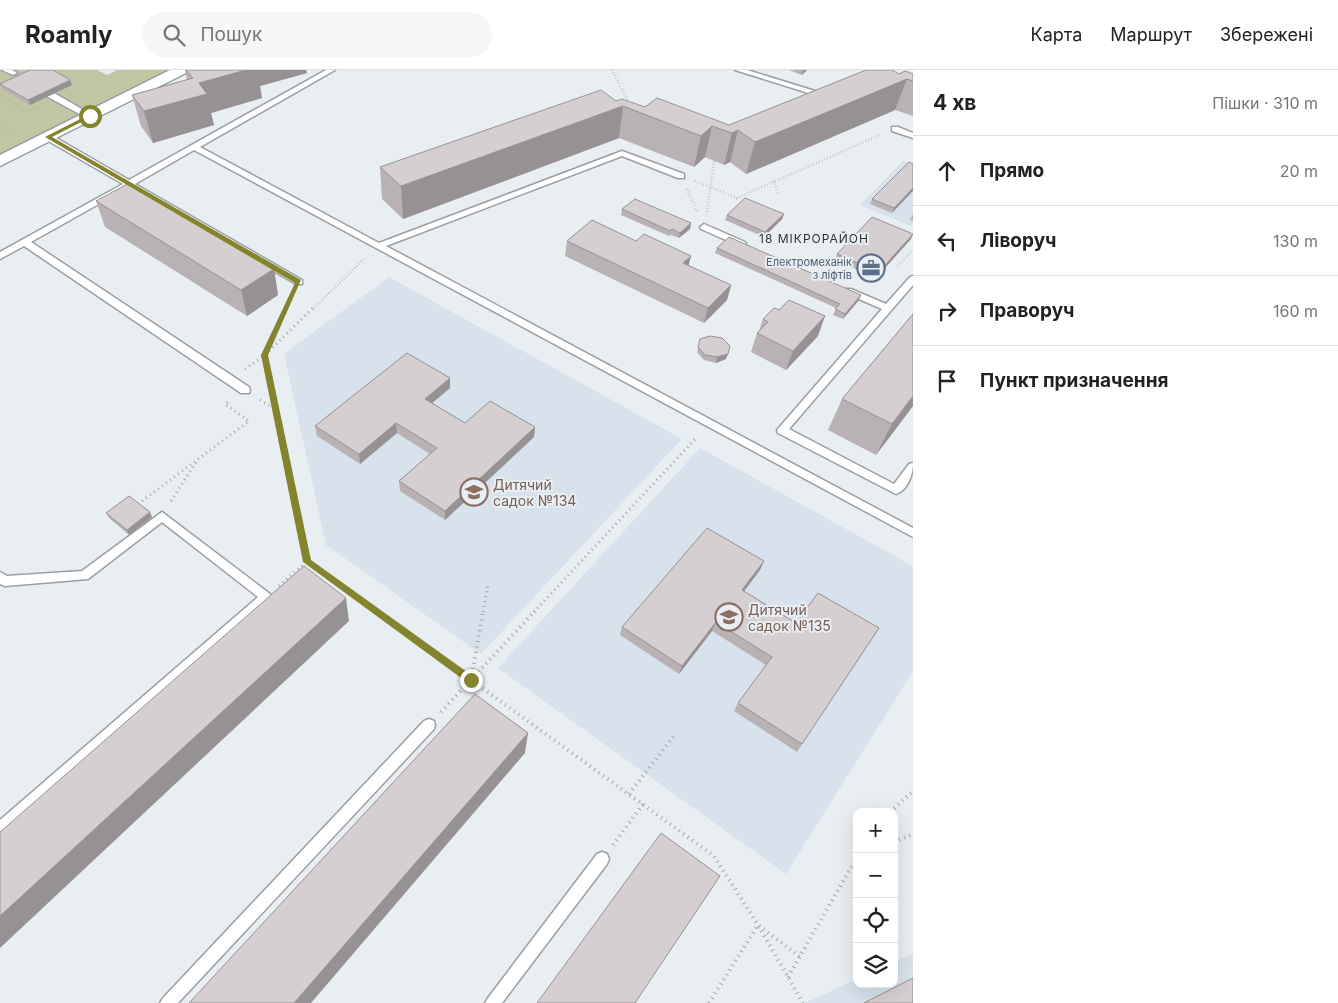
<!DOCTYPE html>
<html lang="uk">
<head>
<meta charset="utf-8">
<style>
	body { margin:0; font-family:Inter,sans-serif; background:#f6f6f6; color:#222 }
	.controls { position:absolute; right:15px; bottom:15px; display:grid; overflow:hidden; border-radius:10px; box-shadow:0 5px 20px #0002 }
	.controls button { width:45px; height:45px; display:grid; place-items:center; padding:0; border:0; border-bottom:1px solid #e0e0e0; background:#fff; color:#222; font:25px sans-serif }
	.stop { position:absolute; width:15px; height:15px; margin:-11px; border:4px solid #84842e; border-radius:50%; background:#fff }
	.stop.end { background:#84842e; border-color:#fff; box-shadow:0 1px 5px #0008 }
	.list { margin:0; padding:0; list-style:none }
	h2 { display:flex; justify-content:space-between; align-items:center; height:65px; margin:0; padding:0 20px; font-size:21px }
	h2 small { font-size:16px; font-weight:400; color:#767676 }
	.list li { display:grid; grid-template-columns:32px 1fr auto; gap:15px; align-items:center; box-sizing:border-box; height:70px; padding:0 20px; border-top:1px solid #e0e0e0 }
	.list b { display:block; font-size:19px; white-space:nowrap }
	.list em { font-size:16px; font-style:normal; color:#767676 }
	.icon { flex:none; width:28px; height:28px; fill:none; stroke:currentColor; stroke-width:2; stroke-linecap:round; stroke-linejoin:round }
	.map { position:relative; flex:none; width:913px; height:933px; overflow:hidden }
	header { display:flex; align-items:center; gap:30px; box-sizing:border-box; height:70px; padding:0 25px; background:#fff; border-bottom:1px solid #e0e0e0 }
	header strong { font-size:24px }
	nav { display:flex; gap:28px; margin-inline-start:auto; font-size:18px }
	.search { width:350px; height:45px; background:#f6f6f6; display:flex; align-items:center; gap:12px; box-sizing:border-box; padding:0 18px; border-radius:28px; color:#767676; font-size:19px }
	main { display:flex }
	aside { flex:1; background:#fff }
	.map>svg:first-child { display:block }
	.built { fill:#d7e2ed }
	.green { fill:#c0c5a4 }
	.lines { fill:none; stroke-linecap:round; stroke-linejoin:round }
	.service-casing { stroke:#9a9fa4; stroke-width:3 }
	.minor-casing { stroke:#9a9fa4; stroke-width:3 }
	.path-far2 { stroke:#a2a6aa; stroke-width:2.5; stroke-dasharray:0.5 2.5; stroke-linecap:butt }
	.path-far1 { stroke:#a2a6aa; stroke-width:3; stroke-dasharray:1 4; stroke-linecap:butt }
	.path { stroke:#a2a6aa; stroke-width:4; stroke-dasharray:1 4.5; stroke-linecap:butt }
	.service { fill:#fff; fill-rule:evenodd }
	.minor { fill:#fff; fill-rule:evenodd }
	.wall { fill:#b8b2b5 }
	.shaded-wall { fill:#969193 }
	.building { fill:#d6cfd2; stroke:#969193 }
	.route { fill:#84842e }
	.labels { text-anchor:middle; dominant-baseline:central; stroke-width:4; stroke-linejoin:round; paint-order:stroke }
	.far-service-label { font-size:11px; fill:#4e5e75; stroke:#e9eef3; text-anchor:end }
	.far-neighbourhood-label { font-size:12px; letter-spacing:1px; fill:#2f3337; stroke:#e9eef3 }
	.education-label { font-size:14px; fill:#785e54; stroke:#e9eef3; text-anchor:start }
</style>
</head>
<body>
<header>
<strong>Roamly</strong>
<div class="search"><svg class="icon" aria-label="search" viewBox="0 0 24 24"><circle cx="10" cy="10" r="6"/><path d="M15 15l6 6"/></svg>Пошук</div>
<nav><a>Карта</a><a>Маршрут</a><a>Збережені</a></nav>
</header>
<main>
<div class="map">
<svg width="913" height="933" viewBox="0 0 913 933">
	<rect width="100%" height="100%" fill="#e9eef3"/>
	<path class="built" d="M903 91 913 95V157L860 135Z
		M389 207 682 369 481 584 326 475 284 284Z
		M700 378 913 496V601L786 804 498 598Z
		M913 884V933H805L857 909V914H894V892Z"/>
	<path class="green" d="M0 0H97L107 5 117 0H169L0 86Z"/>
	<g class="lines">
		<g class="service-casing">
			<path id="service" d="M2 0H12L17 3 13 5Z
				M326 0H335L200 77 379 173 622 81 684 104V108H678L622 86 386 176 913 458V467L194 80 135 114 302 210V214H296L129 117 31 172 249 317 250 320 249 323H241L24 176 0 189V182L123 114 45 69V65H51L129 110Z
				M735 0H747L828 25 821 27Z
				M48 23H54L94 46 87 48 48 27Z
				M892 57H898L913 63V68L892 61Z
				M704 154 745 172 746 174 742 177 739 176 701 159 700 157Z
				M913 206V215L789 359 894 414 909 394 913 393C913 404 908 420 896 424L778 363 777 360 882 239 845 223V219H851L886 234 910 207Z
				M162 442 270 524 272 527 270 530 5 764 0 766V750L258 527 162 452 88 509 5 516 0 514V502L7 506 82 501Z
				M429 649 434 651 435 655 434 659 178 933H160L163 928 424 651Z
				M602 782 607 784 609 789 607 794 502 933H485L488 928 597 784Z"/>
		</g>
		<g class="minor-casing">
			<path id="minor" d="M170 0H188L186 3 0 96V85Z"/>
		</g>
		<path class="path-far2" d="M612 0 629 33
			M0 26 28 42 41 36
			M0 53 12 63
			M695 111 737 128 880 65
			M774 111 778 125
			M687 119 698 143
			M707 142 714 91
			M898 196 913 180
			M287 238 292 226
			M314 238 365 188"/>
		<path class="path-far1" d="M287 236 265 285 307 491 378 542
			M245 299 265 285 315 236
			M260 330 276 340
			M142 431 249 351 225 334 230 330
			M171 431 196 392
			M279 516 307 491
			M483 542 488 515
			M534 542 697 367"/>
		<path class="path" d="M376 541 714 786 758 855 803 933
			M471 610 483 541
			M441 642 535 541
			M629 724 676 663
			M890 742 913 721
			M894 772 913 764
			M613 775 643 734
			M788 907 857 787
			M709 933 758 855 800 887"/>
		<use href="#service" class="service"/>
		<use href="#minor" class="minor"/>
	</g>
	<path class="wall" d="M185 0H306L307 3 260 16 262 28 211 43 214 55 153 73 141 56 132 25 187 10Z
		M789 0H807L802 5Z
		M899 4H913V46L895 40 746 104 730 92 724 95 705 87 694 97 619 68 403 149 382 129 380 97 616 31 729 55Z
		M0 14 72 15 30 35 2 19Z
		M913 94 892 143 870 134 872 129Z
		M96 131 274 199 278 225 247 246 105 157Z
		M622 139 690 159 679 168 671 165 669 166 621 145Z
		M784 144 782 149 764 167 725 150 727 145Z
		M913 144V151L910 150Z
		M911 169 876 208 835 190 837 184Z
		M567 171H636L691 186 688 196 731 215 727 230 704 253 565 186Z
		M717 178 859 230 843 249 833 245 836 238 715 183Z
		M913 244V336L876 385 828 360 842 329Z
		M763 249 818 266 786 300 751 282 757 263 759 261Z
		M700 269 726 289 716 293 704 290 697 282Z
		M450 318 432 333 465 353 535 357 534 367 445 450 400 421 399 411 430 384 397 363 360 394 317 366 315 356Z
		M106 443 152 447 129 465 109 448Z
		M764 491 760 500 744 521 796 553 879 558 797 682 734 641 738 633 766 595 712 561 679 604 620 565 622 557Z"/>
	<path class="shaded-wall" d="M246 0H306L307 3 260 16 262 28 211 43 214 55 153 73 144 41 199 13Z
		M803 0H807L802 5Z
		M907 9 895 40 746 104 755 72Z
		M70 10 72 15 30 35 28 30Z
		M623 36 619 68 403 149 401 116Z
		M712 56 705 87 694 97 701 66Z
		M738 60 730 92 724 95 732 63Z
		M913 118V121L892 143 894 138Z
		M784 144 782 149 764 167 765 162Z
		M691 153 690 159 679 168 680 163Z
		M913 164 911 169 876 208 879 202Z
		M691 186 687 201 683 193Z
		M274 199 278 225 247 246 241 220Z
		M731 215 727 230 704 253 708 238Z
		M861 225 859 230 843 249 845 244Z
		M825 246 818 266 786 300 793 281Z
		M728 284 726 289 716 293 717 287Z
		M450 308V318L425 339V329Z
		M913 326V336L876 385 892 354Z
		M396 353 397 363 360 394 359 384Z
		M535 357 534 367 445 450V441Z
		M150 442 152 447 129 465 127 460Z
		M764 491 760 500 738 529 742 520Z
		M346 528 349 551 0 878V846Z
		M716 552 712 561 679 604 682 596Z
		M528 663 525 683 311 933H294Z"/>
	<path class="building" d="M30 0H53L70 10 28 30 0 14Z
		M186 0H246L199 13 207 24 144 41 132 25 193 8Z
		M866 0H892L899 4 905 1 913 4V11L907 9 755 72 738 60 732 63 712 56 701 66 623 36 401 116 380 97 601 20 616 31 622 29 645 37 657 28 729 55Z
		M909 92 913 94V118L894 138 872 129Z
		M129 113 274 199 241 220 96 131Z
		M745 128 784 144 765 162 727 145Z
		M635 129 691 153 680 163 672 159 670 161 622 139Z
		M872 147 913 164 879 202 837 184Z
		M592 150 636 171 644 164 691 186 683 193 731 215 708 238 567 171Z
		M729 167 861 225 845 244 835 239 840 234 717 178Z
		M789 230 825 246 793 281 757 263 768 252 763 249 774 238 779 240Z
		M913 244V326L892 354 842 329Z
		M710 266 722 268 730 276 728 284 717 287 705 285 698 277 700 269Z
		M407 283 450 308 425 329 465 353 490 331 535 357 445 441 399 411 437 378 396 353 359 384 315 356Z
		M129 426 150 442 127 460 106 443Z
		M707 458 764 491 742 520 796 553 818 523 879 558 802 674 738 633 772 587 716 552 682 596 622 557Z
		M304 496 346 528 0 846V762Z
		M475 624 528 663 294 933H189Z
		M661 763 720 806 635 933H537Z
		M913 908V933H864Z"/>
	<path class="route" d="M88 45 93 46 52 67 301 210 268 285 311 490 474 607V613H468L303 492 261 285 295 213 45 67Z"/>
	<defs>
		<g id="office-ring" transform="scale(1.4375)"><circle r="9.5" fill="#e9eef3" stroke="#5c6f8a" stroke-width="1.5"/><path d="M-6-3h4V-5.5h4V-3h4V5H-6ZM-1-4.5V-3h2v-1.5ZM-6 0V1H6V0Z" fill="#5c6f8a"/></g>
		<g id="school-ring" transform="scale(1.4375)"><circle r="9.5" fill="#e9eef3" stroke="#8d6e63" stroke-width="1.5"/><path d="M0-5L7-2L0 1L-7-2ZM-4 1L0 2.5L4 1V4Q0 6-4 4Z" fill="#8d6e63"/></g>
	</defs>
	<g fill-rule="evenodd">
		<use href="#office-ring" x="871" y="198"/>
		<use href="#school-ring" x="474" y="422"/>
		<use href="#school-ring" x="729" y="547"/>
	</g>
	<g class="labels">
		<g class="far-service-label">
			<text x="852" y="192">Електромеханік<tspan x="852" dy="13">з ліфтів</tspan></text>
		</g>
		<g class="far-neighbourhood-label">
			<text x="814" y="168">18 МІКРОРАЙОН</text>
		</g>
		<g class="education-label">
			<text x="493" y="414">Дитячий<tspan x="493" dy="16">садок №134</tspan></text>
			<text x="748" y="539">Дитячий<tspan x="748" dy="16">садок №135</tspan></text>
		</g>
	</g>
</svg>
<div class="controls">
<button>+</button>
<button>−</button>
<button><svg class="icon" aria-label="locate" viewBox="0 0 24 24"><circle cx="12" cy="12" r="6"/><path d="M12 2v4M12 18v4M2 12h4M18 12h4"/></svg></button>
<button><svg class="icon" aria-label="layers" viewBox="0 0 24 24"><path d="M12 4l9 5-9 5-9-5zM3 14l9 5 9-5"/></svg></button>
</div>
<div class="stop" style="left:90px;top:46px"></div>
<div class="stop end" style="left:471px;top:610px"></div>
</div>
<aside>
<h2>4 хв<small>Пішки · 310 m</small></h2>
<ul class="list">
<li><svg class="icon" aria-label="ahead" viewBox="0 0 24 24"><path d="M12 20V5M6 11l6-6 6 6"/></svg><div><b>Прямо</b></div><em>20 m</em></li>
<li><svg class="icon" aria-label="left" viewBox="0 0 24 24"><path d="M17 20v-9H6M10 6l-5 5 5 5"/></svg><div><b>Ліворуч</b></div><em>130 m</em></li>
<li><svg class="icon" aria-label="right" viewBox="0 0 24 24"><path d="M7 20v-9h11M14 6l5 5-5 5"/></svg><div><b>Праворуч</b></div><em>160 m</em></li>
<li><svg class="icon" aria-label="arrive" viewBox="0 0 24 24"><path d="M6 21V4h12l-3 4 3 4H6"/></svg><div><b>Пункт призначення</b></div></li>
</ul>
</aside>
</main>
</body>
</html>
